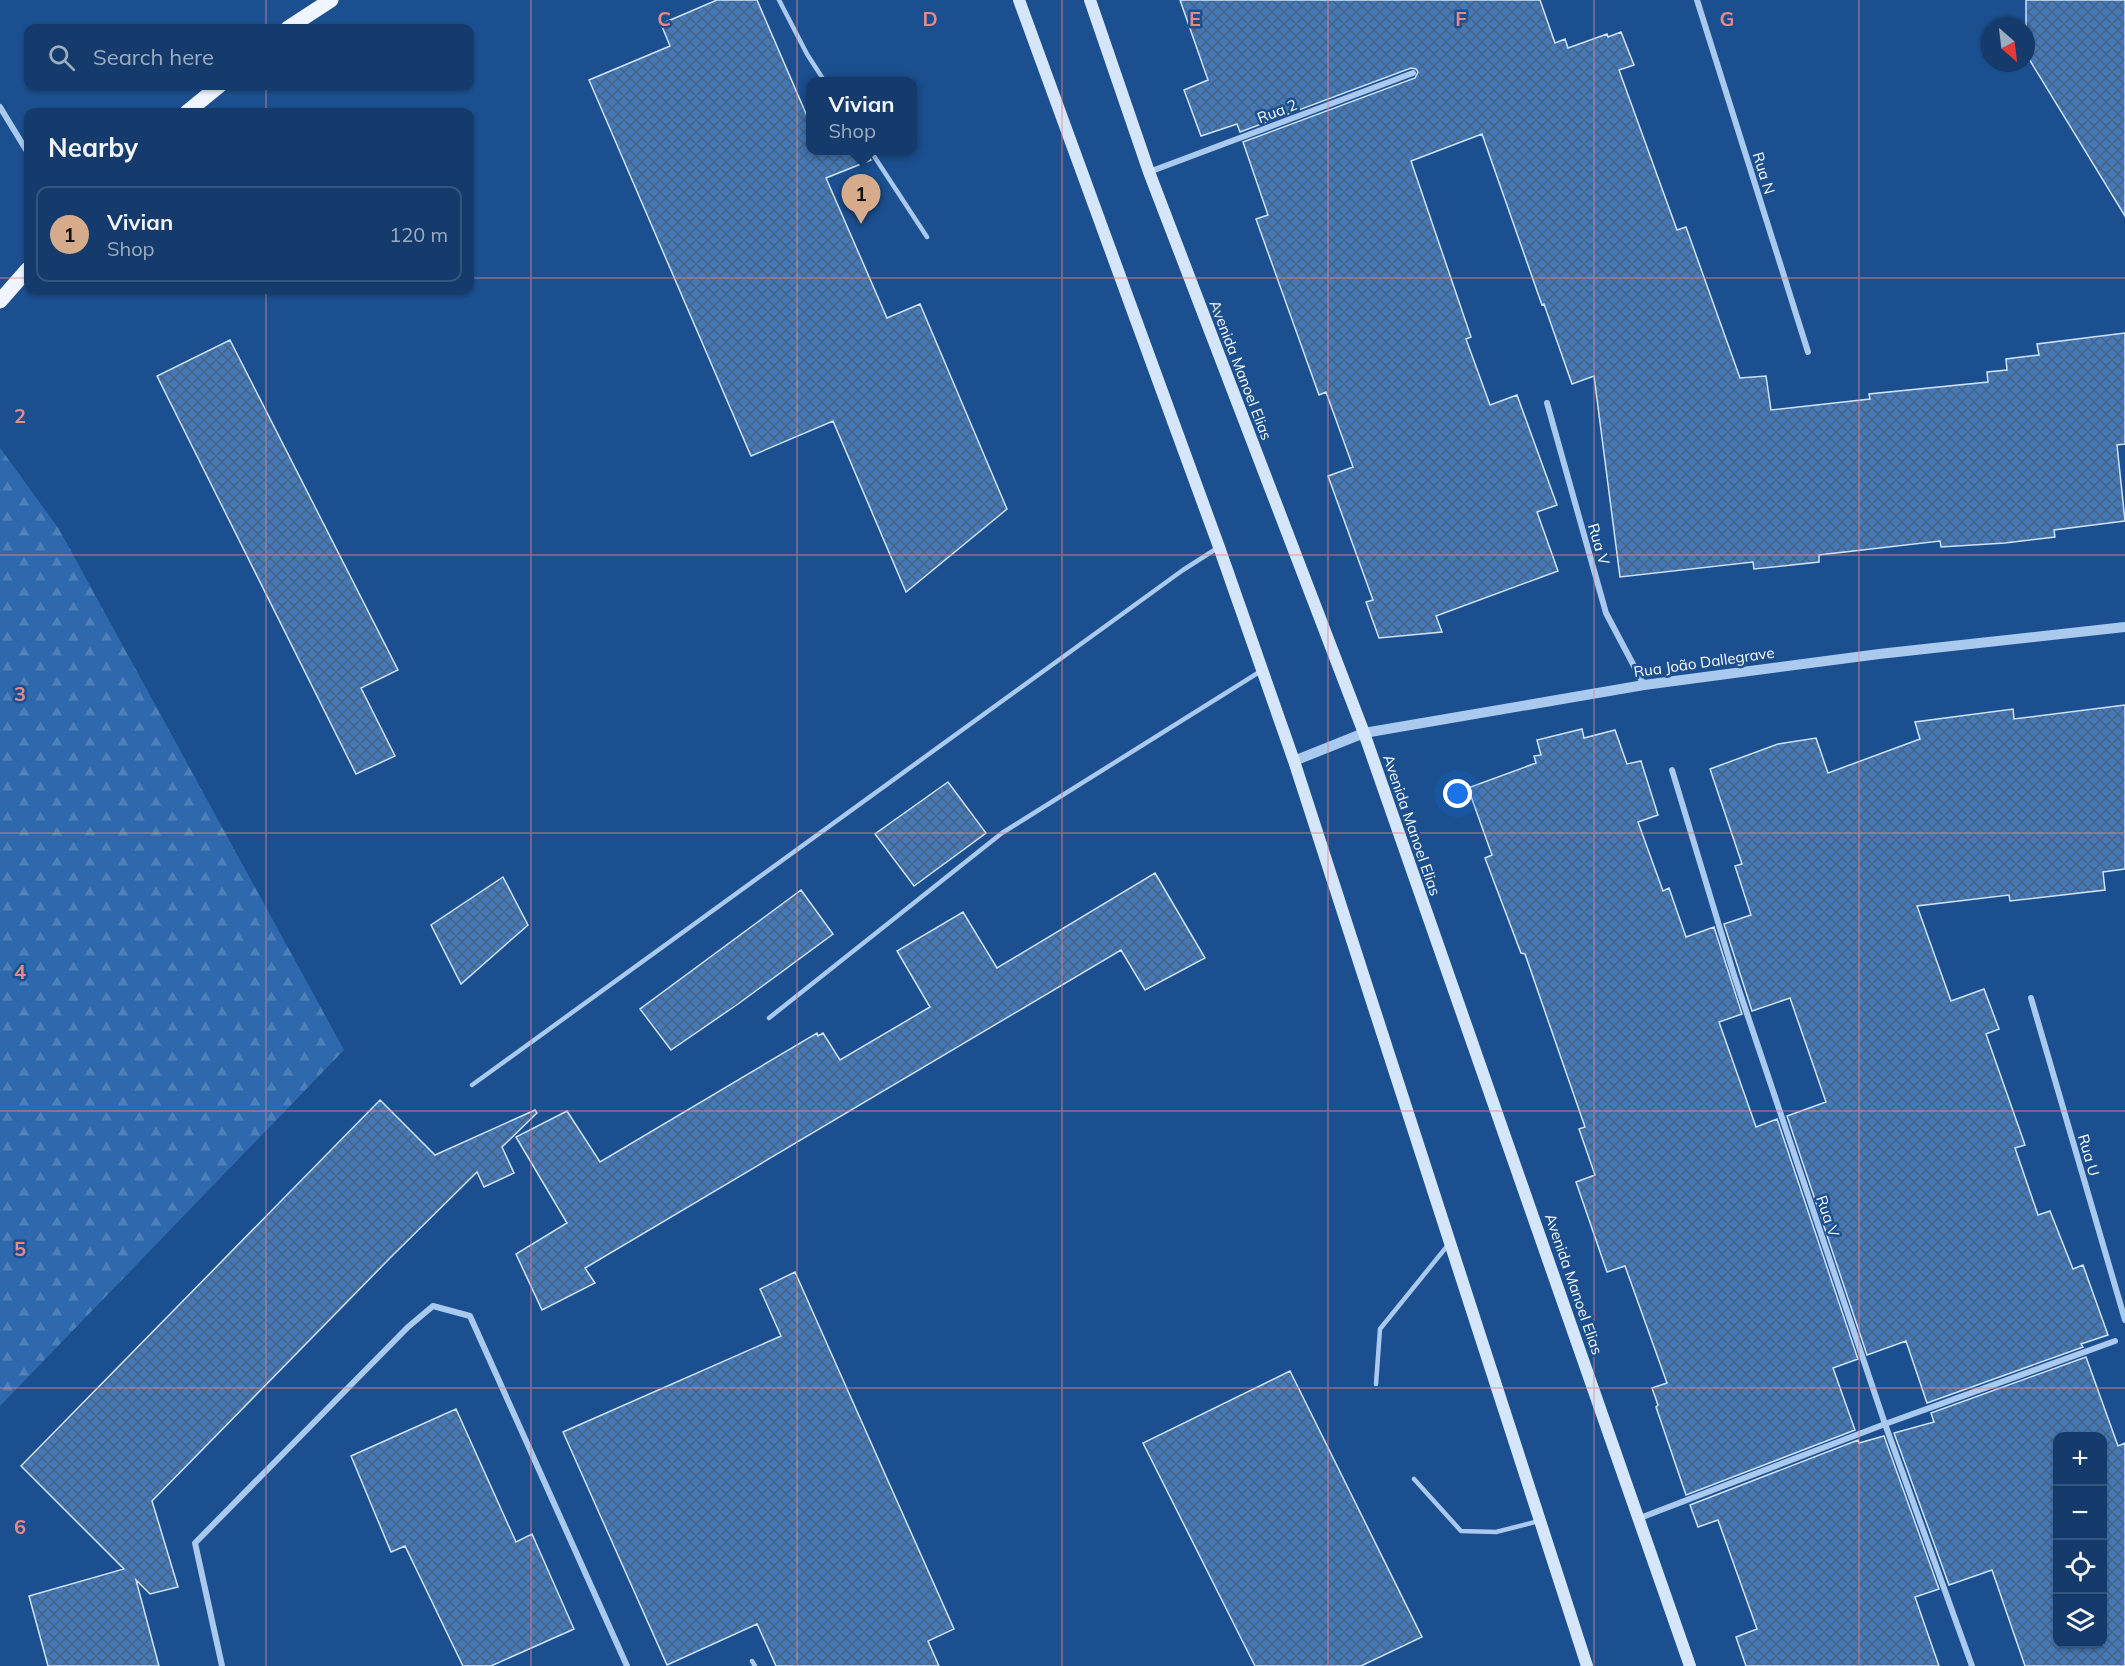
<!DOCTYPE html>
<html lang="en">
<head>
<meta charset="utf-8">
<style>
	body { margin:0; font-family:Mulish,sans-serif; background:#1d4271; color:#f1f3f6 }
	.controls { position:absolute; right:18px; bottom:18px; display:grid; overflow:hidden; border-radius:12px; box-shadow:0 2px 4px #0004 }
	.controls button { width:54px; height:54px; display:grid; place-items:center; padding:0; border:0; border-bottom:2px solid #33557e; background:#143b6b; color:#f1f3f6; font:30px sans-serif }
	.compass { position:absolute; left:1981px; top:18px; width:54px; height:54px; border-radius:50%; background:#143b6b; box-shadow:0 2px 4px #0004; rotate:152deg }
	.you { position:absolute; left:1458px; top:794px; width:21px; height:21px; margin:-15px; border:4px solid #fff; border-radius:50%; background:#1a73e8; box-shadow:0 0 0 9px #1a73e833 }
	.badge { display:grid; place-items:center; width:39px; height:39px; border-radius:50%; background:#d6ab8b; color:#111; font-size:20px; font-weight:700 }
	.pin { position:absolute; translate:-50% -50px; filter:drop-shadow(0 2px 3px #0008) }
	.pin::after { content:''; position:absolute; top:32px; width:21px; height:18px; background:inherit; clip-path:polygon(0 0,100% 0,50% 100%) }
	.popup { position:absolute; left:806px; top:77px; width:111px; height:78px; box-sizing:border-box; display:grid; place-content:center; border-radius:12px; background:#143b6b; filter:drop-shadow(0 2px 4px #0005); font-size:20px; white-space:nowrap; color:#9dadc1 }
	.popup b { font-size:22px; color:#f1f3f6 }
	.popup::after { content:''; position:absolute; left:50%; top:100%; margin-left:-12px; border:12px solid transparent; border-top-color:#143b6b }
	.list { margin:0; padding:0; list-style:none }
	h2 { display:flex; justify-content:space-between; align-items:center; height:78px; margin:0; padding:0 24px; font-size:26px }
	h2 small { font-size:20px; font-weight:400; color:#9dadc1 }
	.list li { display:grid; grid-template-columns:39px 1fr auto; gap:18px; align-items:center; box-sizing:border-box; height:96px; margin:0 12px 12px; padding:0 12px; border:2px solid #33557e; border-radius:12px }
	.list b { display:block; font-size:22px; white-space:nowrap }
	.list p { margin:0; font-size:20px; white-space:nowrap; color:#9dadc1 }
	.list em { font-size:20px; font-style:normal; color:#9dadc1 }
	.icon { flex:none; width:33px; height:33px; fill:none; stroke:currentColor; stroke-width:2; stroke-linecap:round; stroke-linejoin:round }
	.map { position:relative; flex:none; width:2125px; height:1666px; overflow:hidden }
	.search { position:absolute; background:#143b6b; box-shadow:0 2px 4px #0004; left:24px; top:24px; width:450px; height:66px; display:flex; align-items:center; gap:15px; box-sizing:border-box; padding:0 21px; border-radius:12px; color:#9dadc1; font-size:22px }
	.panel { position:absolute; background:#143b6b; box-shadow:0 2px 4px #0004; left:24px; top:108px; width:450px; height:186px; border-radius:12px }
	.map>svg:first-child { display:block }
	.forest { fill:url(#forest-firs) }
	.building { fill:url(#building-cross-hatch); stroke:#cfe3fa; stroke-width:1.5; fill-rule:evenodd }
	.lines { fill:none; stroke-linecap:round; stroke-linejoin:round }
	.service { stroke:#a9c9ee; stroke-width:4.5 }
	.minor { stroke:#a9c9ee; stroke-width:6 }
	.tertiary { stroke:#a9c9ee; stroke-width:10 }
	.secondary { stroke:#d6e6fa; stroke-width:12 }
	.primary { stroke:#f0f6ff; stroke-width:15 }
	.grid { fill:none; stroke:#e88989; stroke-width:1.5; stroke-opacity:0.55 }
	.labels { text-anchor:middle; dominant-baseline:central; stroke-width:5; stroke-linejoin:round; paint-order:stroke }
	.street-label { font-size:15px; fill:#fff; stroke:#1b4f8f }
	.grid-label { font-size:20px; text-anchor:middle; font-weight:bold; fill:#e88989; stroke:#1b4f8f; stroke-width:5; stroke-linejoin:round; paint-order:stroke }
</style>
</head>
<body>
<div class="map">
<svg width="2125" height="1666" viewBox="0 0 2125 1666">
	<defs>
		<pattern id="forest-firs" width="22" height="20" patternUnits="userSpaceOnUse" patternTransform="scale(1.5)"><rect width="22" height="20" fill="#2e69ad"/><path d="M5 1l3.5 6h-7zM16 11l3.5 6h-7z" fill="#4d80b9"/></pattern>
		<pattern id="building-cross-hatch" width="8" height="8" patternUnits="userSpaceOnUse" patternTransform="scale(1.5)"><rect width="8" height="8" fill="#4478b7"/><path d="M0 0l8 8M0 8l8-8" fill="none" stroke="#486282"/></pattern>
	</defs>
	<rect width="100%" height="100%" fill="#1b4f8f"/>
	<path class="forest" d="M0 448 59 529 344 1050 0 1406Z"/>
	<path class="building" d="M717 0H757L810 123V150H866L871 160 826 178 887 318 920 304 1007 509 906 592 833 421 751 456 589 80 670 46 661 24Z
		M1180 0H1540L1555 43 1565 39 1568 48 1607 34 1608 37 1621 32 1634 65 1619 70 1677 230 1686 227 1740 378 1766 376 1771 410 1870 399 1869 394 1988 382 1987 372 2007 370 2006 359 2039 355 2037 344 2125 333V444L2117 445 2125 521 2054 530 2055 537 2005 543 1941 547 1940 541 1819 555V562L1754 569 1753 562 1620 577 1594 376 1572 384 1544 304 1542 305 1482 134 1411 161 1471 337 1466 339 1490 405 1517 395 1557 505 1537 512 1558 571 1436 616 1442 632 1379 638 1366 602 1373 600 1328 476 1353 467 1326 392 1319 395 1256 219 1268 215 1243 142 1415 78 1418 72 1416 69 1411 68 1240 132 1237 124 1201 136 1184 90 1208 80Z
		M2026 0H2125V216L2026 54Z
		M230 340 398 670 361 688 395 756 356 774 157 376Z
		M2125 705V869L2103 872 2105 890 2010 901 2009 895 1917 906 1951 1001 1984 989 1999 1029 1986 1034 2025 1145 2015 1148 2038 1215 2050 1211 2073 1269 2083 1265 2108 1335 2081 1344 2083 1347 1927 1403 1906 1341 1867 1355 1787 1116 1826 1102 1790 998 1752 1011 1724 924 1751 915 1735 866 1742 864 1710 769 1778 744 1816 738 1828 773 1920 739 1915 722 2013 709 2014 719Z
		M1582 729 1584 738 1615 730 1627 764 1641 761 1658 815 1638 822 1663 891 1669 888 1686 937 1714 927 1742 1014 1719 1022 1756 1127 1777 1119 1858 1359 1833 1368 1855 1430 1686 1495 1656 1407 1658 1405 1652 1388 1667 1383 1625 1266 1607 1272 1576 1182 1595 1175 1579 1129 1585 1127 1525 954 1521 953 1485 858 1492 855 1468 788 1536 763 1534 756 1541 755 1537 740Z
		M948 782 986 833 914 886 875 834Z
		M1155 873 1205 958 1145 990 1121 950 585 1268 595 1283 542 1310 516 1254 567 1223 516 1137 567 1111 600 1162 817 1033 818 1036 823 1033 840 1060 930 1007 897 951 963 912 997 968Z
		M503 877 528 925 461 984 431 925Z
		M801 890 833 934 738 1004 671 1050 640 1009Z
		M380 1100 435 1155 535 1110 537 1113 502 1147 514 1173 484 1187 477 1172 391 1257 152 1501 178 1587 150 1594 136 1580 159 1666H48L29 1596 124 1569 21 1466Z
		M795 1272 954 1629 928 1641 939 1666H776L757 1624 667 1665 563 1432 781 1336 760 1289Z
		M2086 1357 2118 1446 2125 1443V1666H2025L1992 1570 1949 1585 1894 1433 1934 1422 1931 1413ZM2058 1437H2103V1644H2058Z
		M1290 1371 1422 1637 1361 1666H1255L1143 1443Z
		M456 1409 516 1542 532 1534 574 1629 491 1666H463L405 1546 391 1552 351 1456Z
		M1884 1436 1939 1589 1915 1597 1939 1666H1746L1736 1637 1757 1629 1718 1520 1698 1527 1690 1505 1858 1440 1859 1443Z"/>
	<g class="lines">
		<path class="service" d="M779 0 807 54 825 82
			M870 150 927 237
			M769 1018 1002 833 1261 671
			M472 1085 1183 570 1219 547
			M1376 1384 1380 1329 1448 1245
			M1414 1479 1461 1531 1496 1532 1539 1521
			M752 1661 755 1666"/>
		<path class="minor" d="M1697 0 1808 352
			M0 107 28 153
			M1149 172 1413 73
			M1547 403 1606 613 1644 685
			M1672 770 1734 975 1885 1424 1972 1666
			M2031 998 2125 1320
			M1640 1518 1885 1424 2115 1341
			M222 1666 195 1543 408 1327 433 1306 470 1316 627 1666"/>
		<path class="tertiary" d="M1294 761 1364 733 1644 685 1879 654 2125 627"/>
		<path class="secondary" d="M1019 0 1219 547 1294 761 1587 1666
			M1090 0 1149 172 1364 733 1690 1666"/>
		<path class="primary" d="M288 28 331 0
			M187 112 219 86
			M0 301 28 269"/>
	</g>
	<path class="grid" d="M266 0V28M531 0V1666M797 0V1666M1062 0V1666M1328 0V1666M1594 0V1666M1859 0V1666M266 86V112M0 278H28M470 278H2125M266 290V1666M0 555H2125M0 833H2125M0 1111H2125M0 1388H2125"/>
	<g class="labels">
		<g class="street-label">
			<text transform="translate(1277 111) rotate(-21)">Rua 2</text>
			<text transform="translate(1764 173) rotate(73)">Rua N</text>
			<text transform="translate(1241 370) rotate(69)">Avenida Manoel Elias</text>
			<text transform="translate(1599 544) rotate(74)">Rua V</text>
			<text transform="translate(1704 662) rotate(-8)">Rua João Dallegrave</text>
			<text transform="translate(1412 825) rotate(71)">Avenida Manoel Elias</text>
			<text transform="translate(2089 1155) rotate(74)">Rua U</text>
			<text transform="translate(1828 1216) rotate(71)">Rua V</text>
			<text transform="translate(1574 1284) rotate(71)">Avenida Manoel Elias</text>
		</g>
	</g>
	<g class="grid-label">
		<text x="664" y="26">C</text>
		<text x="930" y="26">D</text>
		<text x="1195" y="26">E</text>
		<text x="1461" y="26">F</text>
		<text x="1727" y="26">G</text>
		<text x="20" y="423">2</text>
		<text x="20" y="701">3</text>
		<text x="20" y="979">4</text>
		<text x="20" y="1256">5</text>
		<text x="20" y="1534">6</text>
	</g>
</svg>
<div class="controls">
<button>+</button>
<button>−</button>
<button><svg class="icon" aria-label="locate" viewBox="0 0 24 24"><circle cx="12" cy="12" r="6"/><path d="M12 2v4M12 18v4M2 12h4M18 12h4"/></svg></button>
<button><svg class="icon" aria-label="layers" viewBox="0 0 24 24"><path d="M12 4l9 5-9 5-9-5zM3 14l9 5 9-5"/></svg></button>
</div>
<svg class="compass" viewBox="-18 -18 36 36"><path d="M0-13l5 13h-10z" fill="#e53935"/><path d="M0 13l5-13h-10z" fill="#9dadc1"/></svg>
<div class="you"></div>
<div class="pin badge" style="left:861px;top:224px">1</div>
<div class="popup"><b>Vivian</b>Shop</div>
<div class="search"><svg class="icon" aria-label="search" viewBox="0 0 24 24"><circle cx="10" cy="10" r="6"/><path d="M15 15l6 6"/></svg>Search here</div>
<section class="panel">
<h2>Nearby<small></small></h2>
<ul class="list">
<li><span class="badge">1</span><div><b>Vivian</b><p>Shop</p></div><em>120 m</em></li>
</ul>
</section>
</div>
</body>
</html>
